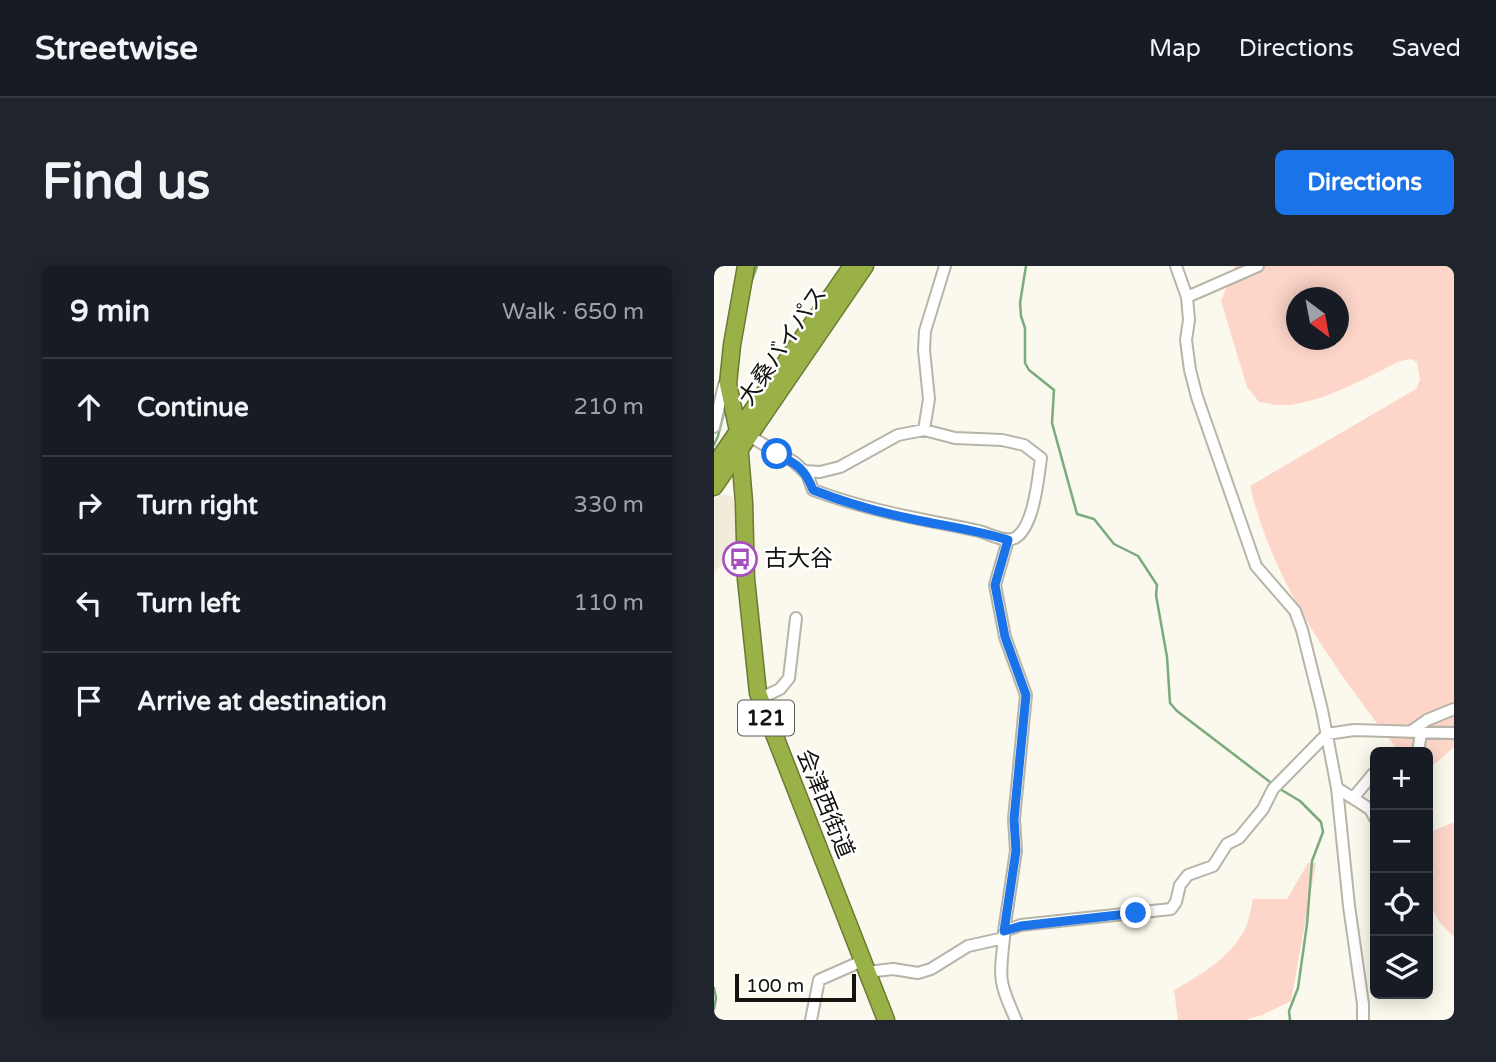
<!DOCTYPE html>
<html lang="en">
<head>
<meta charset="utf-8">
<style>
	body { margin:0; font-family:"Varela Round","Noto Sans JP",sans-serif; background:#20242c; color:#f1f3f6 }
	.controls { position:absolute; right:21px; bottom:21px; display:grid; overflow:hidden; border-radius:10px; box-shadow:0 4px 18px #0003 }
	.controls button { width:63px; height:63px; display:grid; place-items:center; padding:0; border:0; border-bottom:2px solid #363941; background:#171b24; color:#f1f3f6; font:35px sans-serif }
	.compass { position:absolute; left:572px; top:21px; width:63px; height:63px; border-radius:50%; background:#171b24; box-shadow:0 4px 18px #0003; rotate:148deg }
	.scale { position:absolute; left:21px; bottom:18px; width:121px; box-sizing:border-box; padding-left:7px; border:4px solid #14130f; border-top:0; font-size:19px; line-height:24px; white-space:nowrap; color:#14130f; -webkit-text-stroke:5px #fff; paint-order:stroke }
	.stop { position:absolute; width:21px; height:21px; margin:-16px; border:5px solid #1a73e8; border-radius:50%; background:#fff }
	.stop.end { background:#1a73e8; border-color:#fff; box-shadow:0 2px 7px #0008 }
	.list { margin:0; padding:0; list-style:none }
	h2 { display:flex; justify-content:space-between; align-items:center; height:91px; margin:0; padding:0 28px; font-size:30px }
	h2 small { font-size:23px; font-weight:400; color:#9ea1a6 }
	.list li { display:grid; grid-template-columns:46px 1fr auto; gap:21px; align-items:center; box-sizing:border-box; height:98px; padding:0 28px; border-top:2px solid #363941 }
	.list b { display:block; font-size:26px; white-space:nowrap }
	.list em { font-size:23px; font-style:normal; color:#9ea1a6 }
	.icon { flex:none; width:38px; height:38px; fill:none; stroke:currentColor; stroke-width:2; stroke-linecap:round; stroke-linejoin:round }
	.map { position:relative; flex:none; width:740px; height:754px; overflow:hidden; border-radius:10px }
	header { display:flex; align-items:center; gap:42px; box-sizing:border-box; height:98px; padding:0 35px; background:#171b24; border-bottom:2px solid #363941 }
	header strong { font-size:33px }
	nav { display:flex; gap:38px; margin-inline-start:auto; font-size:24px }
	.intro { display:flex; align-items:center; justify-content:space-between; box-sizing:border-box; height:168px; padding:0 42px }
	h1 { margin:0; font-size:49px }
	.button { padding:18px 32px; border-radius:10px; background:#1a73e8; color:#fff; font-size:24px; font-weight:700 }
	main { display:flex; gap:42px; padding:0 42px }
	aside { flex:1; background:#171b24; border-radius:10px; box-shadow:0 4px 18px #0003 }
	.map>svg:first-child { display:block }
	.built { fill:#f1ecda }
	.green { fill:#fdd6c9; fill-rule:evenodd }
	.lines { fill:none; stroke-linecap:round; stroke-linejoin:round }
	.stream { stroke:#79ab7d; stroke-width:2.5 }
	.minor-casing { stroke:#b7b4a9; stroke-width:14 }
	.highway-casing { stroke:#6b7a34; stroke-width:19 }
	.minor { stroke:#fff; stroke-width:10 }
	.highway { stroke:#9ab148; stroke-width:16 }
	.route { stroke:#1a73e8; stroke-width:9 }
	.labels { text-anchor:middle; dominant-baseline:central; stroke-width:5; stroke-linejoin:round; paint-order:stroke }
	.shield { fill:#fff; stroke:#5a5a57; stroke-width:2 }
	.shield-label { font-size:21px; font-weight:bold; fill:#14130f }
	.street-label { font-size:23px; fill:#14130f; stroke:#fff }
	.poi-label { font-size:23px; fill:#14130f; stroke:#fff; text-anchor:start }
</style>
</head>
<body>
<header>
<strong>Streetwise</strong>
<nav><a>Map</a><a>Directions</a><a>Saved</a></nav>
</header>
<div class="intro"><h1>Find us</h1><a class="button">Directions</a></div>
<main>
<aside>
<h2>9 min<small>Walk · 650 m</small></h2>
<ul class="list">
<li><svg class="icon" aria-label="ahead" viewBox="0 0 24 24"><path d="M12 20V5M6 11l6-6 6 6"/></svg><div><b>Continue</b></div><em>210 m</em></li>
<li><svg class="icon" aria-label="right" viewBox="0 0 24 24"><path d="M7 20v-9h11M14 6l5 5-5 5"/></svg><div><b>Turn right</b></div><em>330 m</em></li>
<li><svg class="icon" aria-label="left" viewBox="0 0 24 24"><path d="M17 20v-9H6M10 6l-5 5 5 5"/></svg><div><b>Turn left</b></div><em>110 m</em></li>
<li><svg class="icon" aria-label="arrive" viewBox="0 0 24 24"><path d="M6 21V4h12l-3 4 3 4H6"/></svg><div><b>Arrive at destination</b></div></li>
</ul>
</aside>
<div class="map">
<svg width="740" height="754" viewBox="0 0 740 754">
	<rect width="100%" height="100%" fill="#fbf8ed"/>
	<path class="built" d="M8 228 19 231 23 237 26 287H22L23 294H11L0 307V233Z"/>
	<path class="green" d="M521 0H740V481L714 504V486H685C623 405 560 321 536 220L702 123 706 114 703 96 697 93 686 95C653 111 604 140 567 139 560 139 552 137 545 136L533 121 507 35ZM582 32H624V74H582Z
		M740 556V671L726 657 714 634V567Z
		M594 597H602L577 735 548 749 531 754H464L460 724C487 709 517 691 532 661 535 653 537 642 539 633H573Z"/>
	<g class="lines">
		<path class="stream" d="M312 0 306 37 307 50 311 62V97L315 104 340 124 338 157 363 248 380 253 400 278 424 290 443 319 442 329 453 391 456 437 463 445 560 519
			M37 17 43 0
			M0 179 4 170 12 139
			M566 523 586 535 607 556 609 566 598 595 593 658 584 722 575 745 576 754
			M0 722 2 732 0 743"/>
		<g class="minor-casing">
			<path id="minor" d="M462 0 473 31 475 54 472 74 476 104 483 131 542 300 581 345 588 364 608 444 623 522 635 640 649 738V754
				M473 31 544 0
				M0 161 10 119
				M210 164 215 133 210 84 211 65 231 0
				M30 167 80 196 93 208 99 224C155 245 208 253 265 265 276 268 291 277 301 272 320 261 324 213 327 192L310 179 288 174 241 172 210 164 184 169 126 201 106 206 90 205
				M45 433 66 423 75 412 82 352
				M696 466 713 454 740 443
				M704 486 707 467
				M623 522 656 543 661 552
				M640 531 659 508 661 509
				M290 665 302 585 300 553 312 429 291 371 281 319 294 274
				M290 672C285 714 285 716 302 754
				M153 706 179 703 204 707 217 703 254 680 290 672V665L307 659 457 643 462 636 466 619 474 609 499 600 513 578 525 572 549 543 559 523 613 468 640 464 740 467
				M97 754 105 714 148 695"/>
		</g>
		<g class="highway-casing">
			<path id="highway" d="M32 0 18 79 14 118 24 165 30 236 32 313 44 427 172 754
				M0 200 138 0
				M0 221 151 0"/>
		</g>
		<use href="#minor" class="minor"/>
		<use href="#highway" class="highway"/>
	</g>
	<g class="lines">
		<path class="route" d="M63 188C83 198 91 203 99 224 132 237 164 246 198 253 231 260 262 264 294 274L281 319 291 371 312 429 300 553 302 585 290 665 307 660 422 647"/>
	</g>
	<defs>
		<g id="bus-ring" transform="scale(1.75)"><circle r="9.5" fill="#fff" stroke="#a550be" stroke-width="1.5"/><path d="M-5-6H5V4H4V6H2V4H-2V6H-4V4H-5ZM-3.5-4V0h7V-4ZM-3.5 1.2v1.5H-2V1.2ZM2 1.2v1.5H3.5V1.2Z" fill="#a550be"/></g>
	</defs>
	<g fill-rule="evenodd">
		<use href="#bus-ring" x="26" y="293"/>
	</g>
	<g class="labels">
		<rect class="shield" x="24" y="434.5" width="56" height="35" rx="5"/>
		<g class="shield-label">
			<text x="52" y="452">121</text>
		</g>
		<g class="street-label">
			<text transform="translate(69 80) rotate(-56)">大桑バイパス</text>
			<text transform="translate(111 538) rotate(68)">会津西街道</text>
		</g>
		<g class="poi-label">
			<text x="50" y="293">古大谷</text>
		</g>
	</g>
</svg>
<div class="controls">
<button>+</button>
<button>−</button>
<button><svg class="icon" aria-label="locate" viewBox="0 0 24 24"><circle cx="12" cy="12" r="6"/><path d="M12 2v4M12 18v4M2 12h4M18 12h4"/></svg></button>
<button><svg class="icon" aria-label="layers" viewBox="0 0 24 24"><path d="M12 4l9 5-9 5-9-5zM3 14l9 5 9-5"/></svg></button>
</div>
<svg class="compass" viewBox="-18 -18 36 36"><path d="M0-13l5 13h-10z" fill="#e53935"/><path d="M0 13l5-13h-10z" fill="#9ea1a6"/></svg>
<div class="scale">100 m</div>
<div class="stop" style="left:63px;top:188px"></div>
<div class="stop end" style="left:422px;top:647px"></div>
</div>
</main>
</body>
</html>
